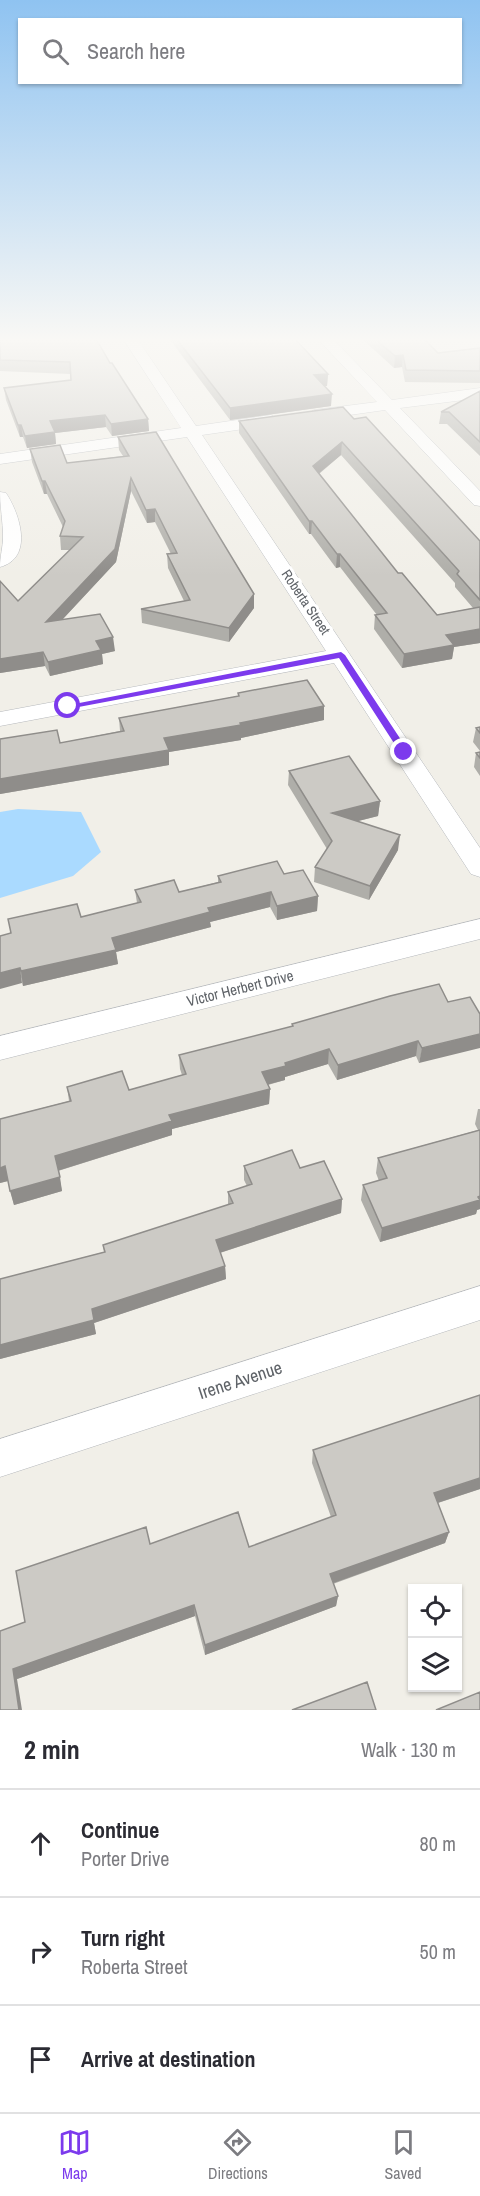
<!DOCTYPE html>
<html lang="en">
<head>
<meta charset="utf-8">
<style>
	body { margin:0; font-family:"Archivo Narrow",sans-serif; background:#f7f7f7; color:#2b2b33 }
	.controls { position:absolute; right:18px; bottom:18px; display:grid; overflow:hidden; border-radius:0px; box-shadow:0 2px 4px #0004 }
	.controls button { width:54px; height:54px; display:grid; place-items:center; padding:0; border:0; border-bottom:2px solid #e1e1e2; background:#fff; color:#2b2b33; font:30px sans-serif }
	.stop { position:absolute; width:18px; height:18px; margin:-14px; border:4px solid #7c3aed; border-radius:50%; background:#fff }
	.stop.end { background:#7c3aed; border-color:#fff; box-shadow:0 2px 6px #0008 }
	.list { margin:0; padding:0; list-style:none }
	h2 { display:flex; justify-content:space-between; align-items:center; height:78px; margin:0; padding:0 24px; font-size:26px }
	h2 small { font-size:20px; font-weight:400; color:#7c7c81 }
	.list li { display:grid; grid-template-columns:39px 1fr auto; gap:18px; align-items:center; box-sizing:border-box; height:108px; padding:0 24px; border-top:2px solid #e1e1e2 }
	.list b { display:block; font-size:22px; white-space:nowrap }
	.list p { margin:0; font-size:20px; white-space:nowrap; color:#7c7c81 }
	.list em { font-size:20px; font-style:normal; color:#7c7c81 }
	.icon { flex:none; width:33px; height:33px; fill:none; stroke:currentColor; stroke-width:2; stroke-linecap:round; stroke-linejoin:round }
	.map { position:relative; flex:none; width:480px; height:1710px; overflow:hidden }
	.search { position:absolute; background:#fff; box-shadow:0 2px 4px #0004; left:18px; right:18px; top:18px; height:66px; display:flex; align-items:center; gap:15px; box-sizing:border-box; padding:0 21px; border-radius:0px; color:#7c7c81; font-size:22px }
	.sheet { height:402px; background:#fff }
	nav { display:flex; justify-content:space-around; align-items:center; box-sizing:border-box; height:84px; border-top:2px solid #e1e1e2; background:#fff; font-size:16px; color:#7c7c81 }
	nav a { display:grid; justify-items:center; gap:3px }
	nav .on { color:#7c3aed }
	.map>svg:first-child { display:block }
	.water { fill:#aadaff }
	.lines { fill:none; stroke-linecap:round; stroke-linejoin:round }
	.street-casing { stroke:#b5b8bc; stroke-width:1 }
	.street { fill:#fff; fill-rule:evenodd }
	.wall { fill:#afaea9; fill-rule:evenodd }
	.shaded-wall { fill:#8f8d8a }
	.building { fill:#cccac5; stroke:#8f8d8a; stroke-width:1.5 }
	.route { fill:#7c3aed }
	.labels { text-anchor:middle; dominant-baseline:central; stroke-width:6; stroke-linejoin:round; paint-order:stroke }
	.far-street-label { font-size:14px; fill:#5f6368; stroke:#fff }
	.street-label { font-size:15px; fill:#5f6368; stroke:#fff }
	.near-street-label { font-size:18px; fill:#5f6368; stroke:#fff }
</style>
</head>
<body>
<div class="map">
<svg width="480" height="1710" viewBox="0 0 480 1710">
	<rect width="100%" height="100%" fill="#f1efe8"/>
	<path class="water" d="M18 809 81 812 101 852 73 876 0 898V812Z"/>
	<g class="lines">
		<g class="street-casing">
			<path id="street" d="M122 337H136L196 426 271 415 279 420 271 425 202 435 480 848V877L471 874 334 663 0 726V712L326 651 187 437 0 464V454L181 428Z
				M316 337H331L392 400 480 388V398L400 408 480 491V506L474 505 385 410 314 420 308 418 306 415 314 410 377 402Z
				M0 492 6 493C20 514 34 558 0 567 0 556 3 547 3 537 3 522 0 507 0 492Z
				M480 919V939L0 1060V1036Z
				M480 1286V1320L0 1477V1439Z"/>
		</g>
		<use href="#street" class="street"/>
	</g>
	<path class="wall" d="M0 337 110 363 148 419 149 431 112 436 106 427 55 433 56 444 27 448 23 437H20L6 400 4 388 71 380 70 374 0 371Z
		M168 337H293L328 374 327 386H324L331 406 230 420Z
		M360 337H422L438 353 480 348V383L405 382 402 367 394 368Z
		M480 391V456L447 424H439L441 412Z
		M354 419 480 541V643L454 647 452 659 402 668 374 629 375 615H377L340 567 336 568 311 534H309L239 433V421ZM341 455 455 583V587L473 608 437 615 398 573 319 474Z
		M118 437 254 608 229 642 142 623 141 609 184 601 168 568 167 554H171L155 522 147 523 131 491 116 562 63 619 115 651 102 654 103 664 50 676 45 666 0 673V581L18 601 70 550H61L60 536 63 527 47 494H44L32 462 30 449 67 463 123 456 119 450Z
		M238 693 324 706V720L241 738V740L169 752V765L0 794V739L60 743 120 731 119 718 238 696Z
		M480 727V751L473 742 476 728Z
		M480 752V776L474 767 476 753Z
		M289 771 380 801 378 816 358 821 398 850 369 900 314 882 315 867 327 849 288 785Z
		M284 874 318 896 317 911 277 920 270 907 210 922 211 927 116 952 118 964 23 986 8 919 81 917 137 903 135 890 179 892 218 882V876Z
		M439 984 419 1063 416 1056 337 1080 328 1064 285 1077V1080L268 1085 270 1089 269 1104 172 1129V1135L58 1171 62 1191 14 1205 8 1181 0 1183V1119L69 1101 67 1087 129 1090 182 1075 180 1069 179 1055 292 1027V1024Z
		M478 1109H480V1209L477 1210 476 1214 380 1242 361 1200 363 1185 379 1181 376 1173 378 1158 478 1130 475 1124Z
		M244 1166 300 1168 342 1199 341 1213 220 1253 225 1266 226 1279 94 1323 96 1334 0 1359V1279L104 1252 103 1245 228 1205V1192L247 1186 244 1180Z
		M313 1450 480 1489 438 1503 449 1532 445 1543 333 1584 338 1596 336 1606 205 1655 195 1616 17 1679 0 1710 25 1622 150 1544 249 1547 331 1517 312 1463Z"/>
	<path class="shaded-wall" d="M403 355 402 367 394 368 395 356Z
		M328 374 327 386 314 387V375Z
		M332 394 331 406 230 420V408Z
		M105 415 106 427 55 433 56 444 27 448 25 436 50 421Z
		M148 419 149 431 112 436 111 424Z
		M18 425H21L23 437H20Z
		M342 442 341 455 312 479 313 466Z
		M131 478V491L116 562 47 636 46 622Z
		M42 481H45L47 494H44Z
		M155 509V522L147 523 146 510Z
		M309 521H312L311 534H309Z
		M337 554H340V567L336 568Z
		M254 594V608L229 642V628Z
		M480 629V643L454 647 452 659 402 668 404 654 446 635Z
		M113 637 115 651 102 654 103 664 50 676 48 662 96 641Z
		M43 652 45 666 0 673V659Z
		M324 706V720L241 738V740L169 752V765L0 794V779L164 738Z
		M380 801 378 816 331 828 332 813Z
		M400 835 398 850 369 900 370 886Z
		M271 892 270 907 210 922 211 927 116 952 118 964 23 986 21 971 112 938 208 908Z
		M318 896 317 911 277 920V906Z
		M20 968 22 983 0 989V973Z
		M480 1034V1048L419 1063 422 1048Z
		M418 1041 416 1056 337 1080 338 1065Z
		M329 1049 328 1064 285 1077V1080L262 1086V1072L285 1063Z
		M270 1089 269 1104 172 1129V1135L57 1171 55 1156 169 1115Z
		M5 1166 8 1181 0 1183V1168Z
		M60 1177 62 1191 14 1205 10 1191Z
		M480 1196V1209L477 1210 476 1214 380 1242 382 1228Z
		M342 1199 341 1213 216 1254V1240Z
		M225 1266 226 1279 94 1323 96 1334 0 1359V1345L92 1309Z
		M480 1478V1489L431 1505 434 1493Z
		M449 1532 445 1543 328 1585 330 1574Z
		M338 1596 336 1606 205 1655V1645Z
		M194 1605 195 1616 17 1679 22 1710H19L13 1669Z"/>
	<path class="building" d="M0 337H95L110 363H112L148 419 111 424 105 415 50 421 55 432 25 436 21 425H18L4 388 71 380 70 362 0 360Z
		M175 337H293L328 374 314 375 332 394 230 408Z
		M373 337H422L438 353 480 348V371L406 370 403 355 395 356Z
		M480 391V442L449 412H441Z
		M343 407 354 419 366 417 480 541V600L457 574 459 571 342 442 313 466 398 573H402L437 615 480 607V629L446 635 454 645 404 654 375 615 387 613 340 554H337L312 521H309L239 421Z
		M156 432 254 594 229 628 141 609 190 600 167 554 177 553 155 509 146 510 131 478 115 549 46 622 100 614 113 637 96 641 101 650 48 662 43 652 0 659V581L18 601 83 537 60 536 65 521 45 481H42L30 449 60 445 67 463 129 456 118 437Z
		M307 680 324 706 240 723 241 725 164 738 169 750 0 779V739L57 730 60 743 124 731 119 718 239 696 238 693Z
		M480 727V733L476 728Z
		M480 752V758L476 753Z
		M349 756 380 801 332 813 400 835 370 886 315 867 332 841 289 771Z
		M277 861 284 874 303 870 318 896 277 906 271 892 208 908 210 912 112 938 116 950 21 971 20 968 0 973V936L11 933 8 919 77 904 81 917 141 902 135 890 174 880 179 892 221 882 218 876Z
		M439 984 448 1002 470 997 480 1014V1034L422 1048 418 1041 338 1065 329 1049 285 1063 286 1066 262 1072 270 1089 169 1115 172 1121 55 1156 60 1177 10 1191 5 1166 0 1168V1119L71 1101 67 1087 122 1071 129 1090 186 1074 179 1055 293 1026 292 1024 390 996Z
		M480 1130V1196L478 1197 480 1200 382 1228 363 1185 387 1178 378 1158Z
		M292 1150 300 1168 324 1161 342 1199 216 1240 225 1266 92 1309 94 1320 0 1345V1279L105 1252 103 1245 233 1203 228 1192 252 1184 244 1166Z
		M480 1395V1478L434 1493 449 1532 330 1574 338 1596 205 1645 194 1605 13 1669 19 1710H0V1631L25 1622 16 1571 146 1527 150 1544 238 1512 249 1547 336 1515 313 1450Z
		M367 1682 376 1710H292Z
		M480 1692V1710H436Z"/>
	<linearGradient id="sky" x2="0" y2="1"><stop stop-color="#8fc3f1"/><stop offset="0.59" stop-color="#f9f8f5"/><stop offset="1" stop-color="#f9f8f5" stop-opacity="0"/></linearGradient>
	<rect width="480" height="576" fill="url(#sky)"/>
	<path class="route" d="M341 652 345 655 409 752 407 754H401L339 658 68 709 64 706Z"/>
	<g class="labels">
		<g class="far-street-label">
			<text transform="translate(306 602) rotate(56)">Roberta Street</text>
		</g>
		<g class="street-label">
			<text transform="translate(240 988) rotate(-14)">Victor Herbert Drive</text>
		</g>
		<g class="near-street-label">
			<text transform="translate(240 1380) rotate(-18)">Irene Avenue</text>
		</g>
	</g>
</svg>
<div class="controls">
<button><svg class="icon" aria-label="locate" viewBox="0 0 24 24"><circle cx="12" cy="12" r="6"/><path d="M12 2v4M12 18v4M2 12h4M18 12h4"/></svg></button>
<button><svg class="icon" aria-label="layers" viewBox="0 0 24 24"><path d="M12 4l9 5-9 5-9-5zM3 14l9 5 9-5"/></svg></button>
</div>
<div class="stop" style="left:68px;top:706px"></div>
<div class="stop end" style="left:404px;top:752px"></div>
<div class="search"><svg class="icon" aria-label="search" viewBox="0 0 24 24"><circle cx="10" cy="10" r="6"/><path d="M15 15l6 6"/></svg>Search here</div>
</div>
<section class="sheet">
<h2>2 min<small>Walk · 130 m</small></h2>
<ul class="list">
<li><svg class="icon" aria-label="ahead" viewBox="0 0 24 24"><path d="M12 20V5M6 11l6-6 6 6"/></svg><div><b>Continue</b><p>Porter Drive</p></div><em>80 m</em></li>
<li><svg class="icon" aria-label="right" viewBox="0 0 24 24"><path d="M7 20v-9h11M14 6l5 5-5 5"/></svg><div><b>Turn right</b><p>Roberta Street</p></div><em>50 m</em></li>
<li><svg class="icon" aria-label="arrive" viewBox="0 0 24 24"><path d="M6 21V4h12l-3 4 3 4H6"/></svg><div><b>Arrive at destination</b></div></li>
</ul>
</section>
<nav>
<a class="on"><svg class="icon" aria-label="map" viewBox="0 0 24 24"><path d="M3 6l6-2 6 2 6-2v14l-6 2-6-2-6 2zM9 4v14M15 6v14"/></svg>Map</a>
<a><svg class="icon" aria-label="directions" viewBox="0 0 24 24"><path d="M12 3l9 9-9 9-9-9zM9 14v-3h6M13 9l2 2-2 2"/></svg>Directions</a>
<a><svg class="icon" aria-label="saved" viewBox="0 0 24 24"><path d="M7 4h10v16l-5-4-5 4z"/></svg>Saved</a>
</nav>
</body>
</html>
